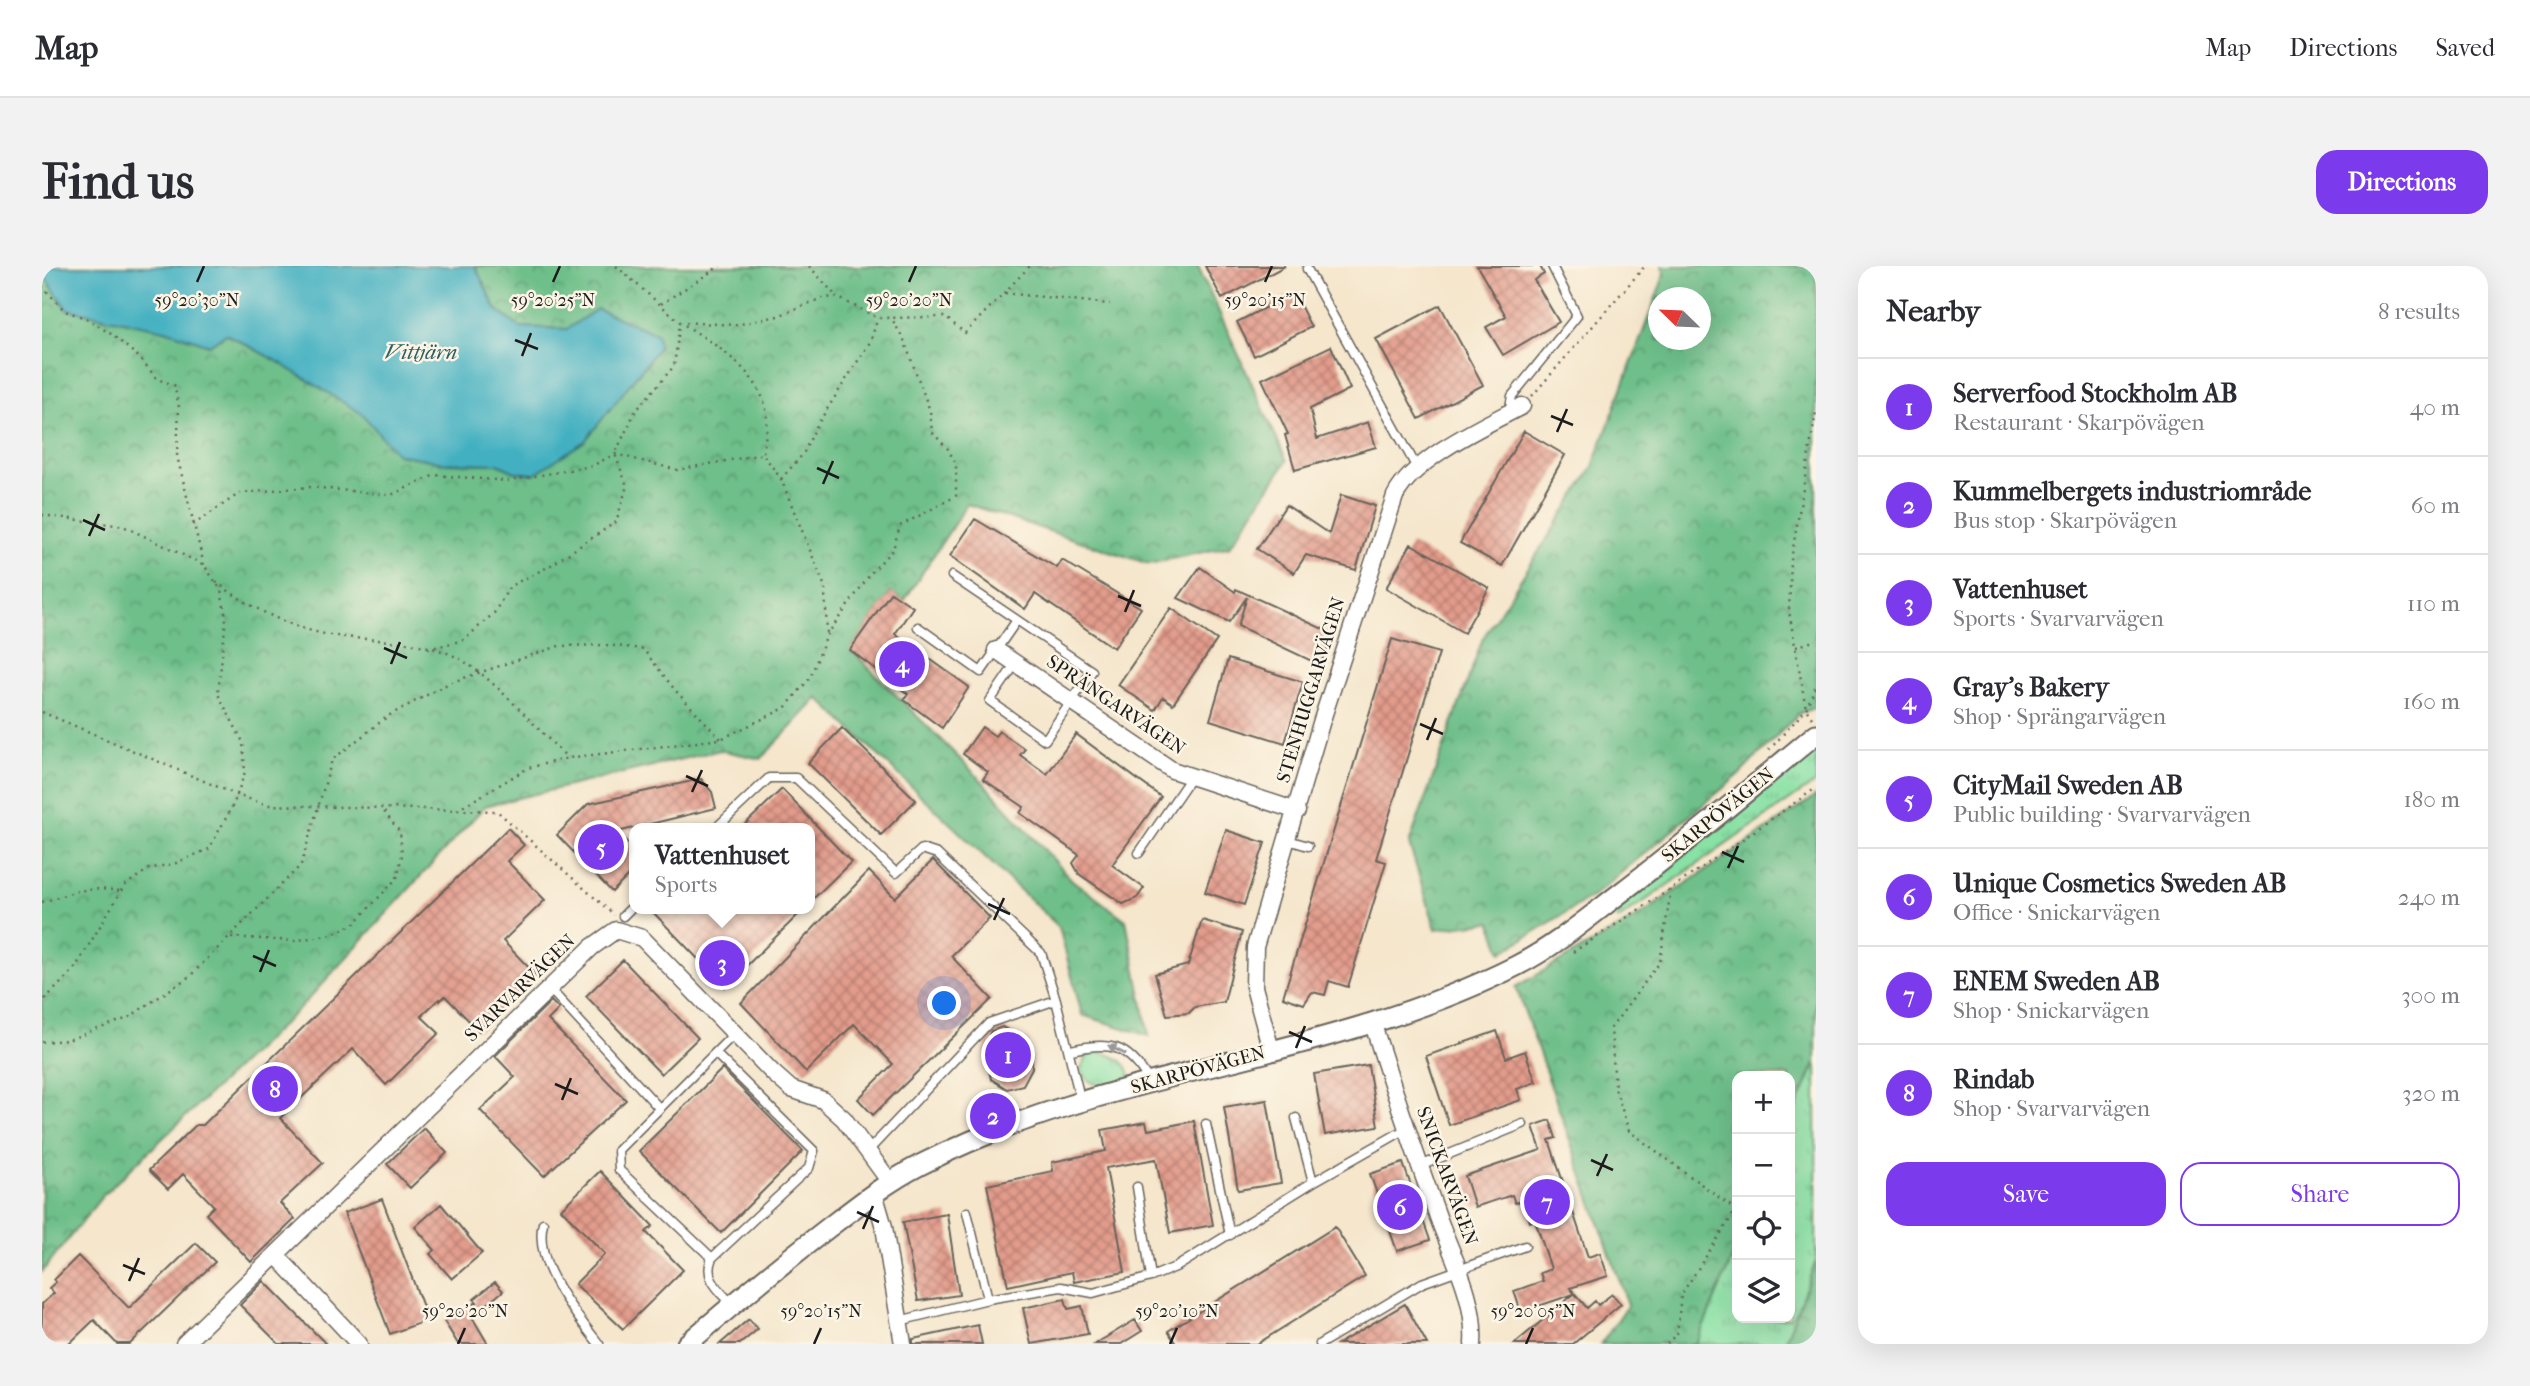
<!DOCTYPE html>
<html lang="en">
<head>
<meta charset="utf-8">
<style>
	body { margin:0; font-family:"IM FELL French Canon",serif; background:#f2f2f3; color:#2b2b33 }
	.controls { position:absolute; right:21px; bottom:21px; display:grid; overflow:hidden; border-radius:14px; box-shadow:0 7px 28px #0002 }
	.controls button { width:63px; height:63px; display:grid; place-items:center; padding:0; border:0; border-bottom:2px solid #e1e1e2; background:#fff; color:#2b2b33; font:35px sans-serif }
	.compass { position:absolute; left:1606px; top:21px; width:63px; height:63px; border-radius:50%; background:#fff; box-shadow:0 7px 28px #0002; rotate:293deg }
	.you { position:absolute; left:903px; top:738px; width:24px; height:24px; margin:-18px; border:5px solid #fff; border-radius:50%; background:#1a73e8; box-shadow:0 0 0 10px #1a73e833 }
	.badge { display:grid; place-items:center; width:46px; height:46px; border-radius:50%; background:#7c3aed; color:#fff; font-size:23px; font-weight:700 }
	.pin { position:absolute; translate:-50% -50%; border:4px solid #fff; box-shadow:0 2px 7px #0006 }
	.popup { position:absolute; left:587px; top:557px; width:186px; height:91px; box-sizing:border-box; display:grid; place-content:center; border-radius:14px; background:#fff; filter:drop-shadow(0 2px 5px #0005); font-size:23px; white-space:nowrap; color:#7c7c81 }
	.popup b { font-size:26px; color:#2b2b33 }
	.popup::after { content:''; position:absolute; left:50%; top:100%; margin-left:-14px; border:14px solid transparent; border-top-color:#fff }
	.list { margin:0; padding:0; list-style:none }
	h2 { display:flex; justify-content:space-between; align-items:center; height:91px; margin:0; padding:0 28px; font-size:30px }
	h2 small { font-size:23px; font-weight:400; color:#7c7c81 }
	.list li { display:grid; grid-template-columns:46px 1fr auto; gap:21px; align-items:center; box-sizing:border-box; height:98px; padding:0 28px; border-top:2px solid #e1e1e2 }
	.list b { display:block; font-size:26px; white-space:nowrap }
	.list p { margin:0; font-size:23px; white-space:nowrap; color:#7c7c81 }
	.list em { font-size:23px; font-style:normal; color:#7c7c81 }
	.actions { display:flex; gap:14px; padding:21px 28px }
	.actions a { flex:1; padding:16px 0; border:2px solid #7c3aed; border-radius:21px; text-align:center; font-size:24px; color:#7c3aed }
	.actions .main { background:#7c3aed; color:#fff }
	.icon { flex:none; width:38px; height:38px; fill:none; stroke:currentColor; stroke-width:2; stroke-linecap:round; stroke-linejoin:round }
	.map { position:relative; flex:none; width:1774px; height:1078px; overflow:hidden; border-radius:21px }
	header { display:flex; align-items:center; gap:42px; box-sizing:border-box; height:98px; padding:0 35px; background:#fff; border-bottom:2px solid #e1e1e2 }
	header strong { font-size:33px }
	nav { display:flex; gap:38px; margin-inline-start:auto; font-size:24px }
	.intro { display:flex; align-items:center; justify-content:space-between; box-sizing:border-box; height:168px; padding:0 42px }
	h1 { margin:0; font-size:49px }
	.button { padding:18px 32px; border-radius:21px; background:#7c3aed; color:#fff; font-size:24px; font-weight:700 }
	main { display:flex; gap:42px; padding:0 42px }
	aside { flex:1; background:#fff; border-radius:21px; box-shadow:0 7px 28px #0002 }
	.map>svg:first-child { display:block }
	.grass { fill:url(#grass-tufts); stroke:#527e60; stroke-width:2 }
	.forest { fill:url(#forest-crowns); stroke:#456e53; stroke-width:2; fill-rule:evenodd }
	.water { fill:#43b0c1; stroke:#30666e; stroke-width:2 }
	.building { fill:url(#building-cross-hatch) }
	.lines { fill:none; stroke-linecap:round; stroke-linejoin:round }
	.service-casing { stroke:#68635a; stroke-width:11 }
	.minor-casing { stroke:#68635a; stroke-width:19 }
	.tertiary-casing { stroke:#68635a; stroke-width:23 }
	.path { stroke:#68635a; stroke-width:2.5; stroke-dasharray:2 5; stroke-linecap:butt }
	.service { stroke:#fff; stroke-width:8 }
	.minor { stroke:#fff; stroke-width:16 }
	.tertiary { stroke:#fff; stroke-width:19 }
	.oneway { fill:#999 }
	.ticks { fill:none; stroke:#1c1c1c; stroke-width:2.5 }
	.labels { text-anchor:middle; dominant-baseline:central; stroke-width:5; stroke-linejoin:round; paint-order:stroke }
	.street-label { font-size:19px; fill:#1c1c1c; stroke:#fcf5e5 }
	.water-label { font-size:21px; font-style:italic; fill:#2e5f66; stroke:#fcf5e5 }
	.ticks-label { font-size:18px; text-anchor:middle; fill:#1c1c1c; stroke:#fcf5e5; stroke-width:5; stroke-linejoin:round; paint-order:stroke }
</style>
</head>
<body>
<header>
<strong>Map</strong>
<nav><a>Map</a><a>Directions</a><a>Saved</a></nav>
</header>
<div class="intro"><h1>Find us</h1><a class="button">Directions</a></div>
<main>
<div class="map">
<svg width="1774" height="1078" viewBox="0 0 1774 1078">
	<defs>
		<pattern id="grass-tufts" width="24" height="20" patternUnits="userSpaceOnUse" patternTransform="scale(1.75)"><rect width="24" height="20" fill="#88e1a5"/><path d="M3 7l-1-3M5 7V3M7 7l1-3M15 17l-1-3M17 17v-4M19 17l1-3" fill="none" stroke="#75c08d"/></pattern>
		<pattern id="forest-crowns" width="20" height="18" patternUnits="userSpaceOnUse" patternTransform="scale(1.75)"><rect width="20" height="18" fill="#6ebf8a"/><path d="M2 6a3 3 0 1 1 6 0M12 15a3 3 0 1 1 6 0" fill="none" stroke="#5a9a70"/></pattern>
		<pattern id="building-cross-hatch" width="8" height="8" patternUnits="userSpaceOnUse" patternTransform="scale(1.75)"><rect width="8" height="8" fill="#e39c8c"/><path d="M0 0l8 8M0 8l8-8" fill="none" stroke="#b77e72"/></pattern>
	</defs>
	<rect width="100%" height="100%" fill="#fcf5e5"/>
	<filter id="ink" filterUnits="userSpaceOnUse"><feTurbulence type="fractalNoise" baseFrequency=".0143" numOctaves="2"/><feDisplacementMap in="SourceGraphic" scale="14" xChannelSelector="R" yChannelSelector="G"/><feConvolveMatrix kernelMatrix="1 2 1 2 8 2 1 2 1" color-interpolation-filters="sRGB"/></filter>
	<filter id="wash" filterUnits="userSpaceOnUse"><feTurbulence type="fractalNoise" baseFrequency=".00686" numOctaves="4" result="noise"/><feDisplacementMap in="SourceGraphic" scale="28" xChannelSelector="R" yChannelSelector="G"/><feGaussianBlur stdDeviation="1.57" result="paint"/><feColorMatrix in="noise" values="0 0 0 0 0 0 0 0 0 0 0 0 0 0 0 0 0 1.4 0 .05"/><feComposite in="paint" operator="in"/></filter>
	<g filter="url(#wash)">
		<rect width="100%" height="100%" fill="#f5e6cc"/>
		<path class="grass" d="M1774 481V516L1575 654 1571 645Z
			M1048 786C1065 786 1089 793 1088 814 1068 821 1048 826 1039 802Z
			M1774 795V995L1742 1078H1654L1695 981V1052H1748V857Z"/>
		<path class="forest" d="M433 0H1156L1245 195 1188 280 1107 298 925 238 862 335 849 326 809 384 939 514 1030 614 1084 654 1107 770 1040 749 1017 661 776 432 719 493 678 484 443 540 259 741 62 928 0 1006V7L25 43 123 64 167 79 184 68 235 95 321 148 356 188 405 197 456 198 473 206 575 130 607 96 555 43 525 63 477 61 454 43Z
			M1620 0H1774V441L1756 448 1697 509 1551 630 1460 686 1449 656 1394 663 1367 578 1441 372 1550 203 1623 7ZM1616 32H1658V74H1616Z
			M1774 530V795L1748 857V810H1695V981L1654 1078H1559L1586 1039 1474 721 1595 651Z
			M1774 995V1078H1742Z"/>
		<path class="water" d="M0 0H433L454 43 477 61 525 63 555 43 615 68 617 81 543 175 492 208 473 206 456 198 405 197 355 188 320 148 235 95 184 68 167 79 123 64 25 43 0 7Z"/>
		<g id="blocks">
			<path class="building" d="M1163 0H1243L1180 33Z
				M1435 0H1498L1502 8 1492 14 1517 56 1461 89 1444 61 1464 50Z
				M1252 27 1269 61 1212 90 1195 56Z
				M1398 39 1441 119 1377 153 1334 73Z
				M1289 80 1308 123 1268 143 1275 173 1326 156 1334 181 1253 204 1243 169 1246 168 1220 113Z
				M1482 165 1523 189 1460 300 1418 277Z
				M1299 229 1333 240 1314 304 1264 289 1252 307 1215 283 1244 239 1287 268Z
				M933 253 1015 302 1020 294 1099 342 1072 382 993 328 983 343 908 290Z
				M1369 278 1447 322 1422 367 1344 322Z
				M1158 301 1193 326 1194 323 1292 368 1278 399 1196 360 1205 331 1187 356 1136 332Z
				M849 326 871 341 853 368 927 421 900 462 862 434 866 428 808 384Z
				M1129 342 1175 374 1131 438 1121 431 1113 444 1076 419Z
				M1350 373 1397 387 1334 593 1344 596 1306 721 1287 715 1283 729 1270 726 1262 738 1241 731Z
				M1186 393 1261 416 1243 477 1168 454Z
				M940 461 953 470 957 465 983 483 978 489 1005 508 1034 468 1119 531 1070 599 1102 622 1095 632 1081 638 1037 608 1031 597 1037 589 978 547 982 541 941 513 946 506 921 488Z
				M800 462 874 534 839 569 766 497Z
				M659 513 670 526 674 542 575 566 592 584V604L570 626 515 569 546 538Z
				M740 523 809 596 767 637V562H699Z
				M466 562 482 579 465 595 503 634 461 675 494 709 437 765 403 730 398 735 397 733 379 750 397 767 344 819 311 783 238 852 281 897 238 937 253 953 209 996 164 948 172 940 141 908 126 923 107 904 154 859H161Z
				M1184 564 1223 577 1202 639 1163 626Z
				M891 594 948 652 909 690 950 733 831 849 816 833 851 798 812 758 764 806 699 737 827 605 853 632Z
				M608 643H762L683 721Z
				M1160 654 1200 666 1182 736 1153 741 1147 747 1125 749 1113 708 1146 699Z
				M581 694 656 772 619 808 544 730Z
				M509 735 517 743 506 754 584 834 502 910 438 844 473 811 453 790Z
				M960 761 986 775 990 793V802L981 819 965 823 949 813 942 784 949 765Z
				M1455 765 1464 792 1483 785 1494 816 1475 823 1479 834 1407 859 1384 790Z
				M1326 799 1336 860 1283 869 1272 808Z
				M680 803 761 885 679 967 597 885Z
				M1225 834 1239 917 1196 924 1182 841Z
				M1508 854 1514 872 1507 874 1546 991 1558 987 1566 1010 1528 1022 1545 1042 1553 1035 1556 1039 1570 1028 1579 1038 1531 1078H1472L1532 1028 1479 1046 1472 1025 1501 1015 1498 1007 1509 1003 1493 954 1488 956 1481 934 1473 937 1470 929 1433 941 1423 910 1499 884 1491 860Z
				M1152 855 1171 959 1128 967 1114 893 1064 902 1083 1006 1032 1016 1030 1006 966 1020 945 919 1011 905 1010 896 1064 885 1060 864 1104 856 1106 864Z
				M382 862 405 887 368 922 345 898Z
				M1361 897 1388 974 1355 985 1328 908Z
				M558 905 611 960 604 966 641 1004 581 1063 533 1018 563 988 519 943Z
				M340 933 386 1054 348 1068 302 947Z
				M399 938 440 987 410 1013 388 988 393 984 373 961Z
				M905 948 917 1029 876 1035 861 956Z
				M1293 961 1323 1010 1215 1078H1134L1126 1065Z
				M154 977 173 996 88 1078H75L52 1054 27 1078H0V1038L12 1027 7 1022 14 1016 12 1014 36 990 87 1042Z
				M222 1015 284 1078H237L198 1039Z
				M453 1016 461 1025 430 1051 446 1078H416L402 1055 435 1036 432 1033Z
				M1023 1033 1026 1043 1040 1040 1046 1068 989 1078 981 1042Z
				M1363 1038 1385 1078H1296Z
				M707 1053 716 1063 698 1078H678Z
				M1093 1054 1100 1065 1079 1078H1053Z
				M936 1059 940 1078H871V1073Z"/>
		</g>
	</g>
	<g filter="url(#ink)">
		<use href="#blocks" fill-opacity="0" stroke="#68635a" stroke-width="2"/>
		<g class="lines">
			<g class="service-casing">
				<path id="service" d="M1265 3 1375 202
					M1467 147 1470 130 1535 50 1510 0
					M876 361 939 406 975 354 910 310
					M974 397 948 435 1003 474 1050 405 975 354
					M674 562 727 512H754L854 607 880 583 895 588 999 687 1014 734
					M1246 574 1266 580
					M1097 587 1149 511
					M581 650 592 639
					M507 722 618 843
					M1029 784C1067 775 1086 778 1107 815
					M1254 852 1271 916 1364 863
					M1164 858 1188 969
					M826 885 947 757 1014 734 1039 836
					M1378 900 1481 858
					M1095 921 1109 1011
					M925 946 946 1033
					M501 957C491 997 533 1048 557 1078
					M670 992 767 902 772 885 673 787
					M690 1038C677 1024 661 1012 670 992L577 904 576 884 693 767
					M857 1055 946 1033 1019 1021 1051 1027 1109 1011 1136 1000 1271 916
					M1278 1078 1380 1017 1483 980"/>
			</g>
			<g class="minor-casing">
				<path id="minor" d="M954 384 1130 504 1255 545
					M1331 758C1351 823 1373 887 1396 951 1411 993 1434 1032 1431 1078
					M1229 784 1212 721 1213 681 1280 454 1353 230C1373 191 1442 160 1480 140
					M832 927 842 961 861 1078
					M235 990 317 1078
					M142 1078 550 681 574 664 600 672 731 807 749 823 781 834 802 853 848 916"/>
			</g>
			<g class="tertiary-casing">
				<path id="tertiary" d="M645 1078C691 1038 738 999 786 962 816 939 845 916 878 899 1066 802 1286 795 1474 700 1512 681 1547 651 1581 625 1647 575 1710 521 1774 468"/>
			</g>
			<path class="path" d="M574 0 638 56 694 59 736 50 780 32 795 31 836 52 903 51 923 67 988 0
				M767 0 795 31
				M0 20 23 45 44 52 69 68 98 92 115 113 132 119 137 141 135 190 162 299
				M963 27 1068 38
				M619 38 678 0
				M1490 130 1603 0
				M739 213 761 188 775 159 828 76 836 52
				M0 249 81 260 162 299 179 324 184 352 176 428 201 476 203 506 192 537 167 583 134 597 107 603 82 620 32 704 0 736
				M151 259 198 227 267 221 349 229 393 209 465 215 550 200 573 188 635 204 721 188 739 213 783 321 785 369
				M174 316C204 338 237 357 274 366 318 377 367 370 410 389 448 406 494 463 526 492
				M1754 381 1774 374
				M386 383 422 374 452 347 468 320 506 301 574 256 585 220 573 188 593 146 632 100 638 56C671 77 721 106 725 150 726 162 722 176 721 188
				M0 446 195 529 226 539 455 545 572 649
				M1770 452 1764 443 1747 345 1749 294 1774 146
				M1727 484 1764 443 1774 419
				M415 544 486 502 526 492 679 473 743 442 768 412 785 369 829 307 851 283 858 260 914 230V198L906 183 890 166 888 145 862 74 850 53
				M0 636C34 626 41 620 78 625
				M189 671 252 675 290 668 312 658 355 612 360 589 358 566 339 542
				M1531 686 1629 623 1774 522
				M0 776 26 774 86 752 148 710 259 599 290 494 346 450 407 417 517 380 563 379 601 383 633 424 679 473
				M1625 1078 1635 1067 1639 1029 1694 944 1587 865 1573 822 1569 762 1618 696 1629 623"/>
			<use href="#service" class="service"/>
			<use href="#minor" class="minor"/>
			<use href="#tertiary" class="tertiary"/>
		</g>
		<defs><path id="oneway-solid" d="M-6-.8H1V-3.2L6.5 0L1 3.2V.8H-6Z" transform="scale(1.75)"/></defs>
		<use class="oneway" href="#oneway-solid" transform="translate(1075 784) rotate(-153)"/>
	</g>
	<path class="ticks" d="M155 16 162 0M511 16 518 0M867 16 874 0M1223 16 1230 0M473 74 496 83M480 90 489 67M1509 150 1531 159M1515 166 1525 143M775 202 797 212M781 218 791 195M41 254 63 264M47 270 57 248M1076 330 1099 340M1083 346 1092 324M342 382 365 392M349 398 358 376M1378 458 1401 468M1385 474 1394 452M644 510 666 520M650 526 660 504M1680 586 1702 596M1686 602 1696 580M946 638 968 648M952 654 962 632M211 690 234 700M218 706 227 684M1247 766 1270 776M1254 782 1263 760M513 818 536 828M520 834 529 812M1549 894 1571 904M1555 910 1565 888M815 946 837 956M821 963 831 940M81 999 103 1008M87 1015 97 992M416 1078 423 1062M772 1078 779 1062M1128 1078 1135 1062M1484 1078 1491 1062"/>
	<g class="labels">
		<g class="street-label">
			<text transform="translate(1269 424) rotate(-73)">STENHUGGARVÄGEN</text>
			<text transform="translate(1074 439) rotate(34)">SPRÄNGARVÄGEN</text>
			<text transform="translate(1676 549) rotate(-39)">SKARPÖVÄGEN</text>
			<text transform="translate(478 722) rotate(-44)">SVARVARVÄGEN</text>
			<text transform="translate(1156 804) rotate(-15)">SKARPÖVÄGEN</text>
			<text transform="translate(1405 910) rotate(70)">SNICKARVÄGEN</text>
		</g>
		<g class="water-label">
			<text x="379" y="86">Vittjärn</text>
		</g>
	</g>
	<g class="ticks-label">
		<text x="155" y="40">59°20'30"N</text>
		<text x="511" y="40">59°20'25"N</text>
		<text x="867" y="40">59°20'20"N</text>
		<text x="1223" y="40">59°20'15"N</text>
		<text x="423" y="1051">59°20'20"N</text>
		<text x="779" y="1051">59°20'15"N</text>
		<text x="1135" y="1051">59°20'10"N</text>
		<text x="1491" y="1051">59°20'05"N</text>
	</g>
</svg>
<div class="controls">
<button>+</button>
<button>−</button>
<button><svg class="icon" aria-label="locate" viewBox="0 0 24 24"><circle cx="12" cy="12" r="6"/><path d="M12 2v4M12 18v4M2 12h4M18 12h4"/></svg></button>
<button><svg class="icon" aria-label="layers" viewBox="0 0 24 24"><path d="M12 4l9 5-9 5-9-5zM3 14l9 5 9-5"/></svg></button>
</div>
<svg class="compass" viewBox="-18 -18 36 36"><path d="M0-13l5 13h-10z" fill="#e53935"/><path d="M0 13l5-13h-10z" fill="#7c7c81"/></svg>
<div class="you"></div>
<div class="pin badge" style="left:966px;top:789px">1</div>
<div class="pin badge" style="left:951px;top:850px">2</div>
<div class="pin badge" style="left:680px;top:697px">3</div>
<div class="popup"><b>Vattenhuset</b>Sports</div>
<div class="pin badge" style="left:860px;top:398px">4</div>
<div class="pin badge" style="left:559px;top:581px">5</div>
<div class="pin badge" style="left:1358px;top:941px">6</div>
<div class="pin badge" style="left:1505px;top:936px">7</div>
<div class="pin badge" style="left:233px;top:823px">8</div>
</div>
<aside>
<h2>Nearby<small>8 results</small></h2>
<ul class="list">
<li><span class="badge">1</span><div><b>Serverfood Stockholm AB</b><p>Restaurant · Skarpövägen</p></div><em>40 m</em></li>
<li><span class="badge">2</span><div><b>Kummelbergets industriområde</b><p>Bus stop · Skarpövägen</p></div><em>60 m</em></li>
<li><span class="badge">3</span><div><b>Vattenhuset</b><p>Sports · Svarvarvägen</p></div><em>110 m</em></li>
<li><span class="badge">4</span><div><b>Gray's Bakery</b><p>Shop · Sprängarvägen</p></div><em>160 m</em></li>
<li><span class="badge">5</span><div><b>CityMail Sweden AB</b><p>Public building · Svarvarvägen</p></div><em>180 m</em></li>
<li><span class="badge">6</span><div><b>Unique Cosmetics Sweden AB</b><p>Office · Snickarvägen</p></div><em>240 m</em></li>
<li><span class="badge">7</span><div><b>ENEM Sweden AB</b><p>Shop · Snickarvägen</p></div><em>300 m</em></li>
<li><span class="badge">8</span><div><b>Rindab</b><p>Shop · Svarvarvägen</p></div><em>320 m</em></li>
</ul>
<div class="actions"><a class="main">Save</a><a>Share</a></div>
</aside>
</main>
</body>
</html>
